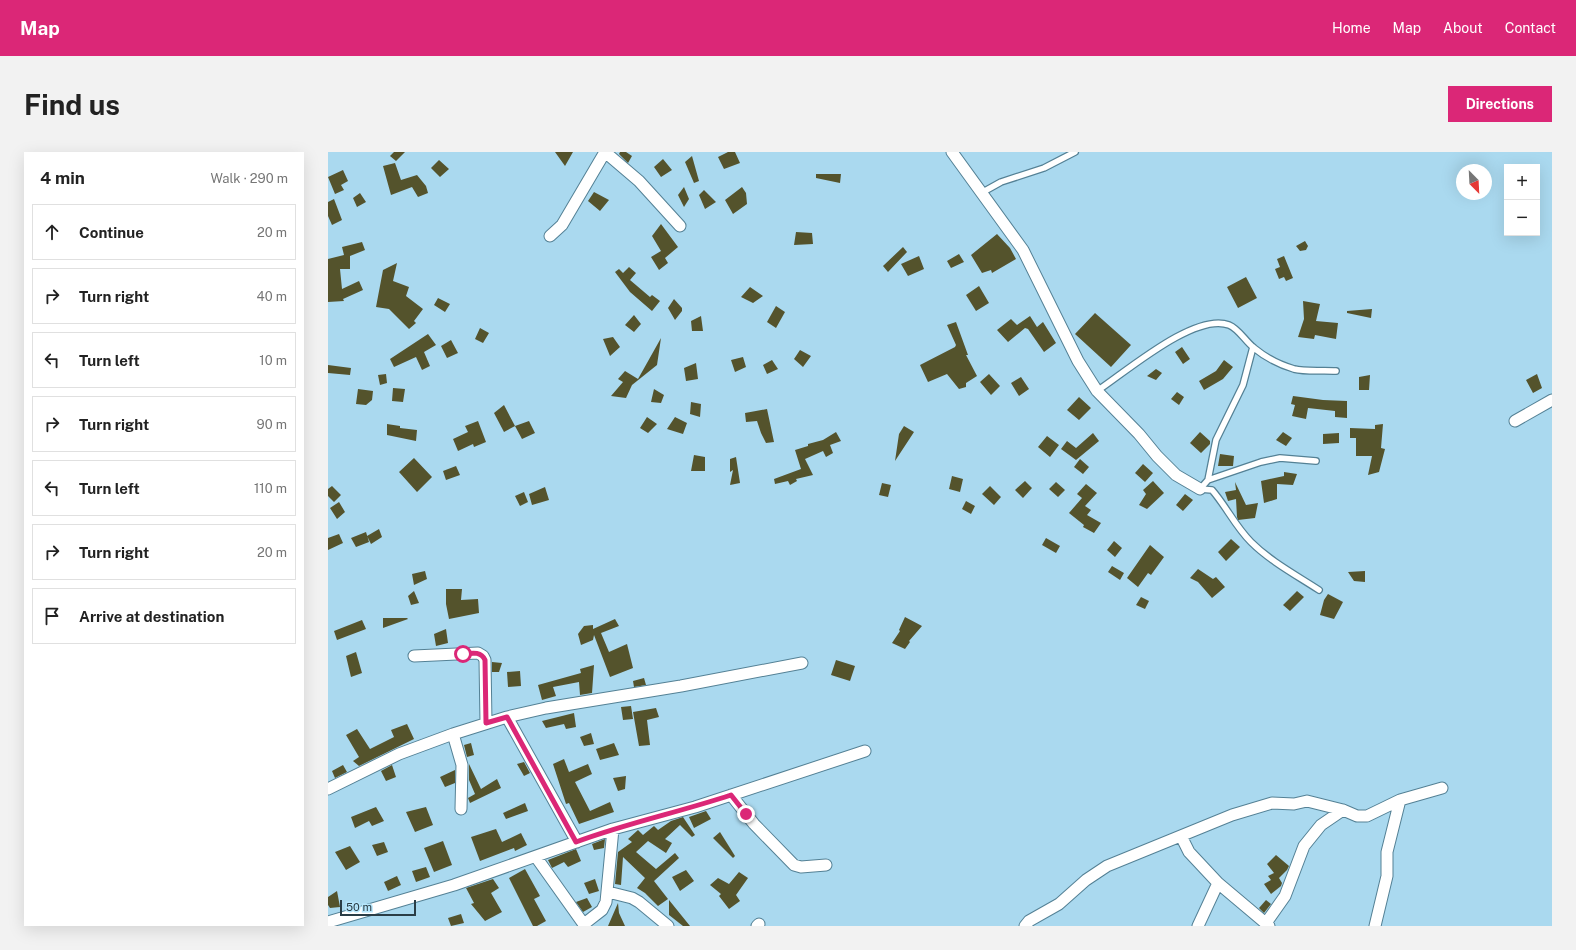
<!DOCTYPE html>
<html lang="en">
<head>
<meta charset="utf-8">
<style>
	body { margin:0; font-family:"Public Sans",sans-serif; background:#f2f2f2; color:#222 }
	.controls { position:absolute; right:12px; top:12px; display:grid; overflow:hidden; border-radius:0px; box-shadow:0 4px 16px #0002 }
	.controls button { width:36px; height:36px; display:grid; place-items:center; padding:0; border:0; border-bottom:1px solid #e0e0e0; background:#fff; color:#222; font:20px sans-serif }
	.compass { position:absolute; left:1128px; top:12px; width:36px; height:36px; border-radius:50%; background:#fff; box-shadow:0 4px 16px #0002; rotate:156deg }
	.scale { position:absolute; left:12px; bottom:10px; width:76px; box-sizing:border-box; padding-left:4px; border:2px solid #2a3d46; border-top:0; font-size:11px; line-height:14px; white-space:nowrap; color:#2a3d46; -webkit-text-stroke:3px #b6e6fc; paint-order:stroke }
	.stop { position:absolute; width:12px; height:12px; margin:-9px; border:3px solid #db2777; border-radius:50%; background:#fff }
	.stop.end { background:#db2777; border-color:#fff; box-shadow:0 1px 4px #0008 }
	.list { margin:0; padding:0; list-style:none }
	h2 { display:flex; justify-content:space-between; align-items:center; height:52px; margin:0; padding:0 16px; font-size:17px }
	h2 small { font-size:13px; font-weight:400; color:#767676 }
	.list li { display:grid; grid-template-columns:26px 1fr auto; gap:12px; align-items:center; box-sizing:border-box; height:56px; margin:0 8px 8px; padding:0 8px; border:1px solid #e0e0e0; border-radius:0px }
	.list b { display:block; font-size:15px; white-space:nowrap }
	.list em { font-size:13px; font-style:normal; color:#767676 }
	.icon { flex:none; width:22px; height:22px; fill:none; stroke:currentColor; stroke-width:2; stroke-linecap:round; stroke-linejoin:round }
	.map { position:relative; flex:none; width:1224px; height:774px; overflow:hidden; border-radius:0px }
	header { display:flex; align-items:center; gap:24px; box-sizing:border-box; height:56px; padding:0 20px; background:#db2777; color:#fff }
	header strong { font-size:19px }
	nav { display:flex; gap:22px; margin-inline-start:auto; font-size:14px }
	.intro { display:flex; align-items:center; justify-content:space-between; box-sizing:border-box; height:96px; padding:0 24px }
	h1 { margin:0; font-size:28px }
	.button { padding:10px 18px; border-radius:0px; background:#db2777; color:#fff; font-size:14px; font-weight:700 }
	main { display:flex; gap:24px; padding:0 24px }
	aside { flex:1; background:#fff; border-radius:0px; box-shadow:0 4px 16px #0002 }
	.map>svg:first-child { display:block }
	.building { fill:#54532c }
	.lines { fill:none; stroke-linecap:round; stroke-linejoin:round }
	.service-casing { stroke:#548195; stroke-width:8 }
	.minor-casing { stroke:#548195; stroke-width:13 }
	.service { stroke:#fff; stroke-width:5.5 }
	.minor { stroke:#fff; stroke-width:11 }
	.route { stroke:#db2777; stroke-width:5 }
</style>
</head>
<body>
<header>
<strong>Map</strong>
<nav><a>Home</a><a>Map</a><a>About</a><a>Contact</a></nav>
</header>
<div class="intro"><h1>Find us</h1><a class="button">Directions</a></div>
<main>
<aside>
<h2>4 min<small>Walk · 290 m</small></h2>
<ul class="list">
<li><svg class="icon" aria-label="ahead" viewBox="0 0 24 24"><path d="M12 20V5M6 11l6-6 6 6"/></svg><div><b>Continue</b></div><em>20 m</em></li>
<li><svg class="icon" aria-label="right" viewBox="0 0 24 24"><path d="M7 20v-9h11M14 6l5 5-5 5"/></svg><div><b>Turn right</b></div><em>40 m</em></li>
<li><svg class="icon" aria-label="left" viewBox="0 0 24 24"><path d="M17 20v-9H6M10 6l-5 5 5 5"/></svg><div><b>Turn left</b></div><em>10 m</em></li>
<li><svg class="icon" aria-label="right" viewBox="0 0 24 24"><path d="M7 20v-9h11M14 6l5 5-5 5"/></svg><div><b>Turn right</b></div><em>90 m</em></li>
<li><svg class="icon" aria-label="left" viewBox="0 0 24 24"><path d="M17 20v-9H6M10 6l-5 5 5 5"/></svg><div><b>Turn left</b></div><em>110 m</em></li>
<li><svg class="icon" aria-label="right" viewBox="0 0 24 24"><path d="M7 20v-9h11M14 6l5 5-5 5"/></svg><div><b>Turn right</b></div><em>20 m</em></li>
<li><svg class="icon" aria-label="arrive" viewBox="0 0 24 24"><path d="M6 21V4h12l-3 4 3 4H6"/></svg><div><b>Arrive at destination</b></div></li>
</ul>
</aside>
<div class="map">
<svg width="1224" height="774" viewBox="0 0 1224 774">
	<rect width="100%" height="100%" fill="#aad9ef"/>
	<path class="building" d="M66 0H77L68 9 62 4Z
		M227 0H245L237 14Z
		M292 0H298L304 4 300 11 291 2Z
		M400 0H407L412 11 396 17 390 5Z
		M364 4 371 29 366 31 357 10Z
		M335 7 344 18 333 25 326 15Z
		M111 8 121 17 112 25 103 16Z
		M67 11 73 28 89 23 98 34 100 41 90 45 84 35 63 43 55 14Z
		M15 18 20 29 13 33 16 38 7 42 0 25Z
		M488 22H513L512 31 488 26Z
		M356 35 361 47 356 55 350 43Z
		M414 35 418 41 419 52 405 62 397 48Z
		M376 38 388 50 377 57 371 43Z
		M266 40 281 48 272 59 260 49Z
		M32 41 38 50 29 55 25 46Z
		M6 47 14 68 4 73 0 64V50Z
		M333 72 350 95 337 106 340 111 331 118 323 105 333 99 324 84Z
		M468 80 484 81 485 92 466 93Z
		M669 82 682 96 688 107 664 121 663 118 654 121 643 103Z
		M977 89 980 94 978 98 972 99 968 94Z
		M34 90 37 98 22 104V117H12L14 137 31 129 35 138 15 147 16 149 0 150V107L16 103 14 95Z
		M575 95 579 100 560 120 555 114Z
		M631 102 636 110 623 116 619 109Z
		M591 104 596 117 580 124 573 112Z
		M956 104 965 126 958 129 956 125 951 127 947 117 952 115 949 107Z
		M69 111 65 129 81 135 78 144 95 157 86 169 88 171 81 177 61 157 48 155 55 118Z
		M301 115 308 121 302 128 322 145 324 143 332 149 324 159 302 140 287 120 291 117 295 121Z
		M918 125 929 146 910 156 899 135Z
		M651 134 661 151 648 159 638 143Z
		M422 135 435 144 425 151 413 145Z
		M110 146 122 152 117 160 106 153Z
		M346 147 354 156V159L347 168 340 156Z
		M975 149 992 152 988 169 1010 171 1008 187 987 183 986 187 970 185 976 167Z
		M448 154 457 160 448 176 439 170Z
		M1044 157 1043 166 1019 161V159Z
		M767 161 803 193 783 215 747 182Z
		M306 163 313 172 306 180 297 173Z
		M373 164 375 179H364L363 169Z
		M702 164 709 175 715 170 728 191 716 200 700 177 697 176 680 190 669 178 683 167 689 173Z
		M628 170 640 203H638L649 224 638 231V235L631 237 619 222 600 230 592 213 627 195 628 193 619 173Z
		M152 176 161 181 155 191 147 187Z
		M100 182 108 193 96 200 102 214 94 218 88 205 66 215 62 207Z
		M285 185 292 195 282 204 275 187Z
		M333 186 329 213 304 233 298 246 283 244 295 230 290 227 297 219 310 227Z
		M123 188 130 201 119 206 113 194Z
		M854 195 862 207 855 212 847 200Z
		M472 198 483 204 475 215 466 207Z
		M415 205 418 215 407 220 403 208Z
		M444 208 450 217 439 222 435 213Z
		M896 208 905 215 895 227 876 238 871 229 888 219Z
		M368 211 370 227 358 229 356 216Z
		M0 213 23 216 22 223 0 221Z
		M828 217 834 221 828 228 819 224Z
		M58 222 59 231 52 233 50 223Z
		M661 222 672 234 663 243 652 230Z
		M1209 222 1214 236 1205 241 1198 228Z
		M1042 223 1041 238H1031V225Z
		M693 225 701 237 691 244 683 231Z
		M65 236 77 237 75 250 64 249Z
		M30 237 45 239 44 248 38 253 28 252Z
		M326 237 336 243 333 251 323 250Z
		M849 240 856 245 851 253 843 247Z
		M965 244 995 248 1019 249V266L1007 265V259L980 256 978 267 964 264 967 253 963 252Z
		M751 245 763 256 751 268 739 258Z
		M363 250 373 252 372 265 362 262Z
		M176 253 187 274 176 280 166 261Z
		M439 257 446 290 438 291 433 281 429 269 418 270 417 261Z
		M319 265 329 272 320 281 312 276Z
		M347 265 359 271 355 282 339 277Z
		M150 269 158 290 146 295 145 292 130 299 125 287 140 280 137 274Z
		M201 269 207 281 194 287 187 274Z
		M59 272 72 274V276L89 278 88 289 59 283Z
		M1055 272 1053 296 1057 297 1051 320 1040 323 1044 304H1028V286H1022V276L1047 277V273Z
		M576 274 586 280 567 309 571 282Z
		M508 280 513 289 502 293 505 301 498 305 495 299 477 307 485 323 468 327 469 329 462 333 460 329 447 332 446 327 473 317 467 298 480 294V292L495 288Z
		M872 280 882 289V292L873 301 862 291Z
		M955 280 964 286 958 294 948 288Z
		M765 281 771 289 748 308 733 297 739 289 748 296Z
		M1011 281V291L995 292V282Z
		M719 284 731 293 722 305 710 295Z
		M892 302 906 304 905 314H890Z
		M366 303 377 305V319H363Z
		M408 305 412 331 402 333 405 318 402 320V307Z
		M86 306 104 325 89 340 71 320Z
		M752 307 761 315 755 322 746 315Z
		M815 312 825 321 817 330 807 321Z
		M128 314 132 323 118 328 115 319Z
		M956 320 969 322 965 333 949 332V347L936 351 933 329 956 324Z
		M624 324 635 327 632 340 621 337Z
		M697 329 704 336 695 346 687 338Z
		M825 329 836 341 819 357 811 353 818 342 815 338Z
		M728 330 737 338 730 345 721 337Z
		M907 330 918 353 930 351 927 366 910 368 909 365 908 347 900 349 897 340 908 338Z
		M554 331 563 333 560 345 551 343Z
		M758 332 769 341 757 354 763 358 759 363 773 371 766 381 755 375 756 373 741 361 754 346 749 342Z
		M4 334 13 343 6 350 0 344V337Z
		M662 334 673 345 666 353 654 342Z
		M217 335 221 348 204 353 201 342Z
		M196 340 200 350 192 354 187 344Z
		M857 342 865 348 855 359 848 353Z
		M638 349 647 354 643 362 634 357Z
		M11 350 17 360 9 367 2 356Z
		M51 377 54 385 43 392 39 384Z
		M38 380 41 390 28 395 23 386Z
		M11 382 15 391 0 398V386Z
		M718 386 732 394 728 401 714 393Z
		M903 387 912 395 898 409 890 400Z
		M786 389 794 396 787 405 779 398Z
		M822 393 836 405 823 423 820 421 810 435 799 426Z
		M784 414 796 421 792 428 780 420Z
		M870 417 885 427 888 425 897 435 884 446 870 430 862 426Z
		M97 419 99 427 86 433 84 422Z
		M1037 419V430L1026 429 1020 420Z
		M118 437H134L133 448 150 447 151 461 121 467 118 452Z
		M86 439 91 451 83 453 80 444Z
		M969 439 976 445 962 459 955 453Z
		M1000 442 1015 450 1006 467 992 463 996 448Z
		M813 445 821 449 817 457 808 453Z
		M577 465 594 474 581 489 582 490 577 497 564 491 572 479 571 478Z
		M55 466H79L80 467 55 476Z
		M287 467 291 474 273 481 281 500 299 492 305 516 282 525 266 483 265 488 253 493 250 482 256 474 265 473V477Z
		M34 468 38 477 9 488 6 479Z
		M118 477 120 491 108 494 106 482Z
		M28 500 34 521 23 525 18 504Z
		M508 508 527 514 522 529 503 523Z
		M164 510 174 511 171 520H164Z
		M266 513 264 541 252 543 251 530 225 535 228 544 214 548 210 533 253 521 252 517Z
		M192 519 193 534 180 535 179 520Z
		M316 526 318 533 306 535 305 529Z
		M303 554 305 567 295 568 293 555Z
		M328 556 331 565 319 568 322 593 311 594 305 560Z
		M246 561 248 575 238 577 236 572 218 576 214 569Z
		M79 572 86 587 31 614 25 609 31 605 18 583 29 577 42 597 66 585 63 578Z
		M263 581 266 592 256 594 252 585Z
		M143 591 146 603 139 605 136 593Z
		M286 591 291 603 272 608 268 597Z
		M236 607 241 620 260 612 264 622 247 630 262 659 282 650 286 660 251 672 241 651 238 652 225 612Z
		M196 610 202 621 196 624 189 612Z
		M141 612 153 637 169 627 173 636 142 651 140 646 147 642 141 628Z
		M15 613 19 620 7 626 4 619Z
		M64 613 68 625 58 629 53 619Z
		M127 618V631L117 635 112 625Z
		M298 624 297 637 290 639 285 626Z
		M197 651 200 659 178 667 175 661Z
		M48 655 56 669 44 674 41 669 27 676 23 665Z
		M98 655 105 673 87 680 78 660Z
		M378 659 383 667 366 676 361 665Z
		M355 665 367 683 364 685 352 673 337 687 344 691 338 701 320 689 308 700 328 717 347 701 351 706 326 729 340 747 330 754 317 741 309 736 317 726 295 705 293 733 287 732 290 700 304 690 300 687 310 678 315 683 326 674 330 678 343 669Z
		M168 677 174 690 193 681 199 693 187 699 186 696 152 709 143 685Z
		M392 680 407 704 405 706 385 686Z
		M277 687 276 696 266 698 264 692Z
		M115 689 124 713 106 720 96 696Z
		M56 690 60 700 49 704 44 693Z
		M22 694 32 710 18 718 7 700Z
		M248 697 253 709 240 715 236 710 224 716 220 708Z
		M948 703 961 714 959 718 951 726 954 731 953 734 943 742 936 732 943 728 940 724 946 721 939 712Z
		M98 715 102 725 88 730 84 719Z
		M197 717 212 744 206 747 218 769 209 774H205L181 726Z
		M358 718 366 729 352 739 344 725Z
		M411 720 420 726 408 743 412 749 401 757 391 744 393 742 382 733 390 726 401 732Z
		M69 724 73 733 60 739 56 730Z
		M165 727 171 736 163 741 174 760 157 769 143 752 146 751 138 736Z
		M267 727 271 739 261 742 256 731Z
		M9 739 12 755 2 756 0 753V745Z
		M259 746 264 755 255 760 248 750Z
		M341 748 362 774H355L341 763Z
		M938 748 943 752 936 761 931 756Z
		M290 751 291 761 297 774H280Z
		M133 762 136 771 123 774 120 766Z"/>
	<g class="lines">
		<g class="service-casing">
			<path id="service" d="M655 40 673 30 716 16 747 0
				M769 239C798 220 867 160 901 173 911 177 917 189 926 196 937 205 952 213 966 217 978 220 995 218 1008 219
				M880 328 888 288 915 233 925 195
				M872 337 884 338C898 354 907 374 923 390 942 409 968 423 991 438
				M872 337 880 328 933 310 952 306 988 309"/>
		</g>
		<g class="minor-casing">
			<path id="minor" d="M277 0 311 29 352 74
				M624 0 695 98 750 209 769 239 811 282 829 304 848 323 872 337
				M222 84 234 73 277 0
				M1187 269 1224 248
				M86 504 150 501 155 504 157 508 158 571
				M179 565 249 690
				M125 582 134 613 133 657
				M0 637 71 602 125 582 179 565 218 556 353 534 474 511
				M403 643 426 672 466 713 473 715 498 713
				M853 684 861 700 890 731 870 774
				M208 705 257 774
				M890 731 941 774
				M280 740 304 746 311 750 340 774
				M0 770 126 733 285 677 367 655 537 599
				M938 771 957 744 976 694 993 673 1015 658
				M256 772 274 758 278 750 285 677
				M429 774 431 772
				M697 774 701 769 731 752 758 728 779 714 904 663 944 651 966 652 979 649 1015 658 1029 664H1039L1072 648 1114 636
				M1047 774 1059 724V700L1072 648"/>
		</g>
		<use href="#service" class="service"/>
		<use href="#minor" class="minor"/>
	</g>
	<g class="lines">
		<path class="route" d="M135 502C144 501 153 499 157 508L158 571 179 565 248 690C299 671 352 660 403 643L418 662"/>
	</g>
</svg>
<div class="controls">
<button>+</button>
<button>−</button>
</div>
<svg class="compass" viewBox="-18 -18 36 36"><path d="M0-13l5 13h-10z" fill="#e53935"/><path d="M0 13l5-13h-10z" fill="#767676"/></svg>
<div class="scale">50 m</div>
<div class="stop" style="left:135px;top:502px"></div>
<div class="stop end" style="left:418px;top:662px"></div>
</div>
</main>
</body>
</html>
